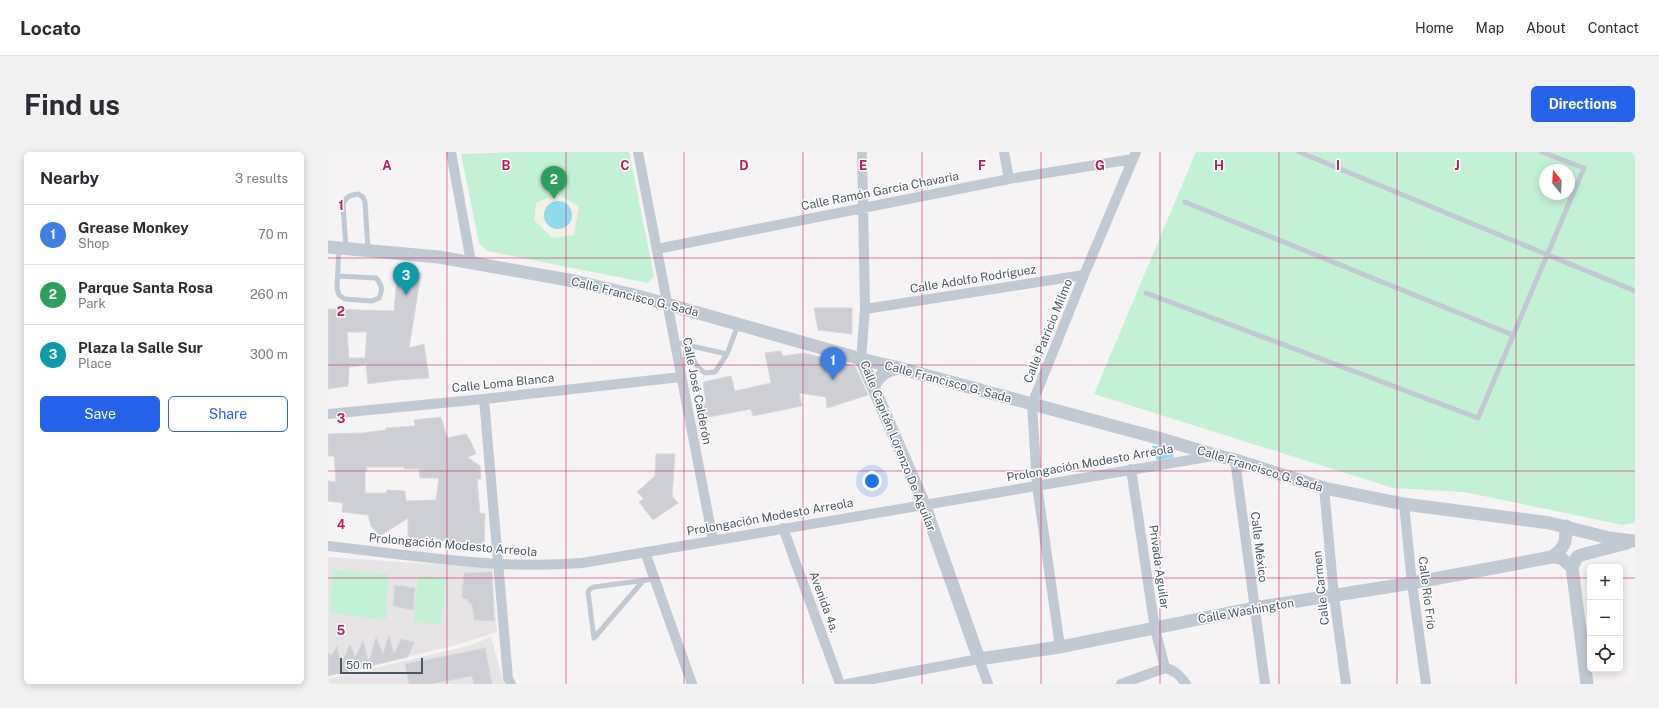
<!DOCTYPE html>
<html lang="en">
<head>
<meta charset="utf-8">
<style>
	body { margin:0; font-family:"Public Sans",sans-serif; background:#f2f2f3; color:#2b2b33 }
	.controls { position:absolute; right:12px; bottom:12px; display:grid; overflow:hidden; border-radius:6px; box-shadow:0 2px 10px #0003 }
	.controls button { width:36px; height:36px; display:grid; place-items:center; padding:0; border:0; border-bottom:1px solid #e1e1e2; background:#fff; color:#2b2b33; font:20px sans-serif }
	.compass { position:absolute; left:1211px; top:12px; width:36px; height:36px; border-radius:50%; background:#fff; box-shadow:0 2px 10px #0003; rotate:342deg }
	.scale { position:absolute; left:12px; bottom:10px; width:83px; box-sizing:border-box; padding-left:4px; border:2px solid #4a5661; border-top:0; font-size:11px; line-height:14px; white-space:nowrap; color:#4a5661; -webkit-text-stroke:3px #fff; paint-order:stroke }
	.you { position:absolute; left:544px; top:329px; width:14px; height:14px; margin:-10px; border:3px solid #fff; border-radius:50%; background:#1a73e8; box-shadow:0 0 0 6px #1a73e833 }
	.badge { display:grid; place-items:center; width:26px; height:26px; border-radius:50%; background:#2563eb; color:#fff; font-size:13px; font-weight:700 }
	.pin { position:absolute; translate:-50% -33px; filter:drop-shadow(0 1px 2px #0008) }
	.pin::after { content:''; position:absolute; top:21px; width:14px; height:12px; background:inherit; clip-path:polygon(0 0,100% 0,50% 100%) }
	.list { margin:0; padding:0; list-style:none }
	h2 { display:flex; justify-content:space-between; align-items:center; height:52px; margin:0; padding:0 16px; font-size:17px }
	h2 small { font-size:13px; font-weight:400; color:#7c7c81 }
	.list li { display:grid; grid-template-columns:26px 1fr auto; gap:12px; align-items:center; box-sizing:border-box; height:60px; padding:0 16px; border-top:1px solid #e1e1e2 }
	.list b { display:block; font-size:15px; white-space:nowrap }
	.list p { margin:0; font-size:13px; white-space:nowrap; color:#7c7c81 }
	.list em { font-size:13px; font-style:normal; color:#7c7c81 }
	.actions { display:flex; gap:8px; padding:12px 16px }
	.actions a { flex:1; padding:9px 0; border:1px solid #2563eb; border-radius:6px; text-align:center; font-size:14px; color:#2563eb }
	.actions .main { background:#2563eb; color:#fff }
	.icon { flex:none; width:22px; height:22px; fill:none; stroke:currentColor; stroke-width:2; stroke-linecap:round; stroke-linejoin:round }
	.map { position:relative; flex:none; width:1307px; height:532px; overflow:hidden; border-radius:6px }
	header { display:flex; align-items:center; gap:24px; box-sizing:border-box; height:56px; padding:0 20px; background:#fff; border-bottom:1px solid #e1e1e2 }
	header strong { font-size:19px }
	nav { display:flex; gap:22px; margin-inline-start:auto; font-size:14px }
	.intro { display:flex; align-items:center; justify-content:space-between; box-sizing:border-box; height:96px; padding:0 24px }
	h1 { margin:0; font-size:28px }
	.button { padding:10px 18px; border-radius:6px; background:#2563eb; color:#fff; font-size:14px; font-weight:700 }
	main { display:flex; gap:24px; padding:0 24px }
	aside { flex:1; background:#fff; border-radius:6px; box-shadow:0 2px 10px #0003 }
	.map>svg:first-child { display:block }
	.education { fill:#e6e4e5 }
	.green { fill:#c3f1d5; fill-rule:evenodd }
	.sand { fill:#f5f0e5 }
	.water { fill:#90daee }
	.building { fill:#cdcfd5; stroke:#d7d9de; fill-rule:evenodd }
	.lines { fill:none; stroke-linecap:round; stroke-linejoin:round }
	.service { stroke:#c1cad2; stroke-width:5 }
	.minor { stroke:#c1cad2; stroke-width:10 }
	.tertiary { stroke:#c1cad2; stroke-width:13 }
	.grid { fill:none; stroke:#c2185b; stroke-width:1; stroke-opacity:0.55 }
	.labels { text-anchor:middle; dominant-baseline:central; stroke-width:3; stroke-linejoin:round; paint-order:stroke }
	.street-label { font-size:12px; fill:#4a5661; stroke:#fff }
	.grid-label { font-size:13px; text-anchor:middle; font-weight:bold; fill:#c2185b; stroke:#fff; stroke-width:3; stroke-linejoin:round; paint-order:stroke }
</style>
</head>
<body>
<header>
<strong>Locato</strong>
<nav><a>Home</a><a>Map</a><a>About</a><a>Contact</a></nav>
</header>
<div class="intro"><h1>Find us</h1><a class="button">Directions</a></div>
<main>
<aside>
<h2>Nearby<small>3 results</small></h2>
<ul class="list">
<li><span class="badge" style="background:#3f7fe0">1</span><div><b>Grease Monkey</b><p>Shop</p></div><em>70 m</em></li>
<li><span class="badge" style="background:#2e9e5b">2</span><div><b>Parque Santa Rosa</b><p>Park</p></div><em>260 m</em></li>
<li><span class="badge" style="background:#0f9aa8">3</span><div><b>Plaza la Salle Sur</b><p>Place</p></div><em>300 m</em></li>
</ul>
<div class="actions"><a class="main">Save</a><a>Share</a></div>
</aside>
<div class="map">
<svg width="1307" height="532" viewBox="0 0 1307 532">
	<rect width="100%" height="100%" fill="#f5f3f3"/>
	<path class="education" d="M0 405 164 416 169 480 128 493 0 524Z
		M163 485 176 532H0V527L140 494Z"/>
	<path class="green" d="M190 0H301L326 124 320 131 159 99 151 91 133 2Z
		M868 0H1307V371L1295 373 1136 340 1065 336 766 242ZM1217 18H1241V42H1217Z
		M5 418 60 422 58 468 2 461Z
		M90 424 118 427 112 473 86 470Z"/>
	<path class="sand" d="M228 42 251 54 246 83 224 86 206 68 208 51Z"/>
	<path class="water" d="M216 63a14 14 0 1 1 28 0a14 14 0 1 1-28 0Z
		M824 294H841L846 305 829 308Z"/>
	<path class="building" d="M79 121H93L81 196 96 192 101 226 69 228 40 232 38 213 21 215 20 234 0 237V157L66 159 69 126 78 128ZM19 180H39L37 206H21Z
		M486 156H524V182L490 178Z
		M452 199 455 204 476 201 527 214 540 243 499 256 498 245 471 241 474 254 425 264 423 257 375 266 373 254 378 252 375 230 403 224 407 239 443 231 437 201Z
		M113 265 119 286 138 282 143 290 148 302 139 305 152 314 153 327H149L152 361 157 362 156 393 112 388V387H80V366L52 384 43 374 40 363 14 360 15 351 0 349V329L8 330 6 304H0V282L35 281 58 278V276L87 274 86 268ZM38 315H76V317H91L92 326H111L108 348 78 349 77 339 59 338 58 341H37V319H39Z
		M328 302H347L344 344 350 351 325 368 311 350 316 347 309 340 327 324Z
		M164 420 166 469 146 468 144 452 141 451 139 447 134 446 136 421Z
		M67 433 87 436 85 458 65 454Z
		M61 483 66 502 73 487 86 490 80 505 0 524V501L4 503 9 494 13 513 22 492 27 506 35 489 41 510 48 485 55 502Z
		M157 496 164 532H146L144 524 103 532H81L77 512Z"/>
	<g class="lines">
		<path class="service" d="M971 0 1307 139
			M857 50 1185 183
			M18 96 15 53C17 45 22 43 30 42L35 45 37 50 40 98
			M10 124 48 126C54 133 55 138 51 146L44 149 17 147 11 143 9 136 11 96
			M818 141 1150 266 1256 16 1214 0
			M346 190 399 202
			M361 193C364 205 366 214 377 221L387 220 399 202 410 173
			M315 429 266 486 260 440 262 437 266 435 326 427"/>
		<path class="minor" d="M123 0 143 110
			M310 0 385 388
			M676 0 681 27
			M329 97 681 27 805 7
			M537 157 756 123
			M533 207 537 157 534 0
			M156 247 180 526 183 532
			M0 262 156 247 353 225
			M907 308 937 532
			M803 317 827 477 837 516
			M996 336 1006 444 1018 532
			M1076 352 1084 431 1098 532
			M455 376 512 532
			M0 394C83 403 170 418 254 411L885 304
			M317 400 364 532
			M732 495 709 333 704 252 756 123 808 0
			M519 532 651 507 660 532
			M793 532 837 516C847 518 852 524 858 532"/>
		<path class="tertiary" d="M0 95 111 105 246 129 310 144 533 207 571 216 830 286 887 303 907 308 996 336 1076 352 1222 371 1281 386 1307 389
			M533 207 596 352 651 507 732 495 926 456 1084 431 1224 405 1233 406 1244 415
			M545 235C551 223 559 218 571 216
			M1224 405C1238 395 1238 390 1238 374
			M1259 532 1244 415 1249 405 1253 403 1299 391"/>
	</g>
	<path class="grid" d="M119 0V532M238 0V532M356 0V532M475 0V532M594 0V532M713 0V532M832 0V532M951 0V532M1069 0V532M1188 0V532M0 106H1307M0 213H1307M0 319H1307M0 426H1262M1292 426H1307"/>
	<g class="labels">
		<g class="street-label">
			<text transform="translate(552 39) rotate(-11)">Calle Ramón García Chavaria</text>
			<text transform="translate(645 127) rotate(-9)">Calle Adolfo Rodríguez</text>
			<text transform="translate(307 145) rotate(14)">Calle Francisco G. Sada</text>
			<text transform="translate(720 179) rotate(-68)">Calle Patricio Milmo</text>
			<text transform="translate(620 230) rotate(15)">Calle Francisco G. Sada</text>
			<text transform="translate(175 231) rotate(-6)">Calle Loma Blanca</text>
			<text transform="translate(369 239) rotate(79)">Calle José Calderón</text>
			<text transform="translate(570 294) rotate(68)">Calle Capitán Lorenzo De Aguilar</text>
			<text transform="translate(762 311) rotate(-10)">Prolongación Modesto Arreola</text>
			<text transform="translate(932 317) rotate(17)">Calle Francisco G. Sada</text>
			<text transform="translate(442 365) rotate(-10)">Prolongación Modesto Arreola</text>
			<text transform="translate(125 393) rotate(5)">Prolongación Modesto Arreola</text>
			<text transform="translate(931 395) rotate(83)">Calle México</text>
			<text transform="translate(831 415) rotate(82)">Privada Aguilar</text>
			<text transform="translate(993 436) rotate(-96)">Calle Carmen</text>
			<text transform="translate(1099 441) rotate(83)">Calle Río Frío</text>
			<text transform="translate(496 450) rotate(70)">Avenida 4a.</text>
			<text transform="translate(918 459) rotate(-10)">Calle Washington</text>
		</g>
	</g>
	<g class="grid-label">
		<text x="59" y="18">A</text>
		<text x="178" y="18">B</text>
		<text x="297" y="18">C</text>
		<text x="416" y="18">D</text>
		<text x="535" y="18">E</text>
		<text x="654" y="18">F</text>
		<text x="772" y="18">G</text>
		<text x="891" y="18">H</text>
		<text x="1010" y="18">I</text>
		<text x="1129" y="18">J</text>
		<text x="13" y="58">1</text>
		<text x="13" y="164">2</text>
		<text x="13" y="271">3</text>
		<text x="13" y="377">4</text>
		<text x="13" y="483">5</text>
	</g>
</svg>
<div class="controls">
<button>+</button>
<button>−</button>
<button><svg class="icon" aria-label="locate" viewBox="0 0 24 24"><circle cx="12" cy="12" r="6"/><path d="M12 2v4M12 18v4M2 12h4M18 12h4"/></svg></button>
</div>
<svg class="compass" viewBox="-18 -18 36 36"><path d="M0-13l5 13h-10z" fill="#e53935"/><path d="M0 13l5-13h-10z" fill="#7c7c81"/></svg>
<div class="scale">50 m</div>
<div class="you"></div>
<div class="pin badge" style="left:505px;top:228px;background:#3f7fe0">1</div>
<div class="pin badge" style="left:226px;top:47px;background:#2e9e5b">2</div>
<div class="pin badge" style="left:78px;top:143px;background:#0f9aa8">3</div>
</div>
</main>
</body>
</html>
